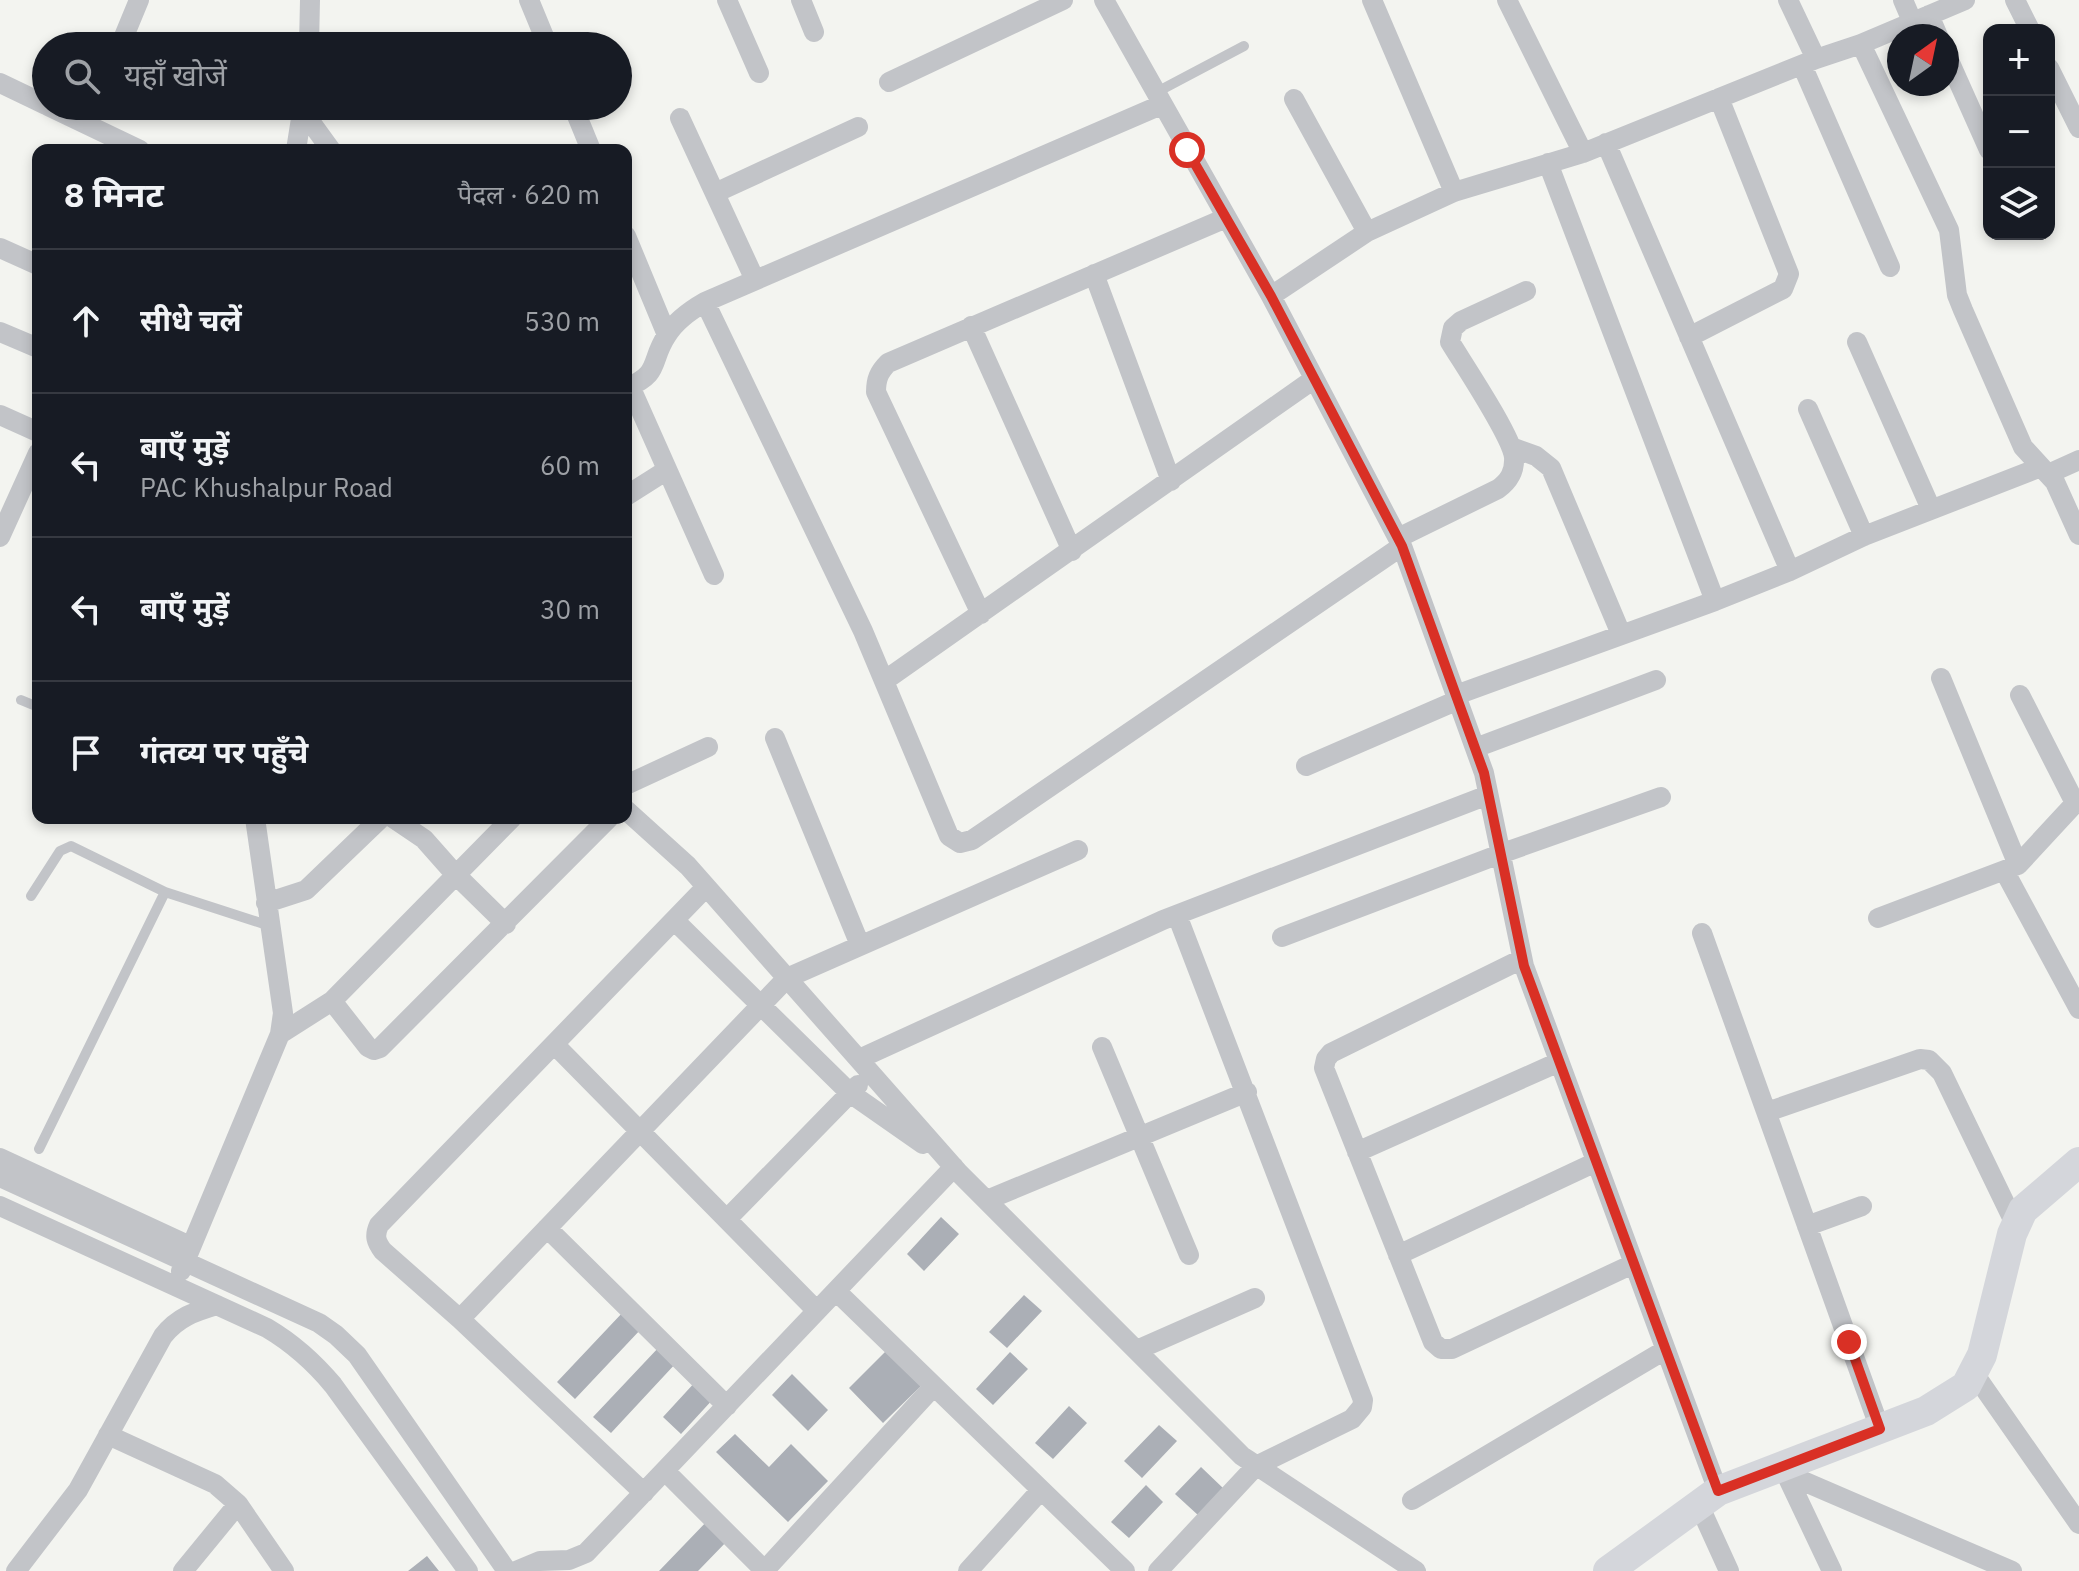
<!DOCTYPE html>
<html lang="hi">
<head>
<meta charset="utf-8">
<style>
	body { margin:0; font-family:"IBM Plex Sans","Noto Sans Devanagari",sans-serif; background:#20242c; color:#f1f3f6 }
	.controls { position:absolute; right:24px; top:24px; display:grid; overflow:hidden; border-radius:16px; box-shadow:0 4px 12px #0003 }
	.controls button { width:72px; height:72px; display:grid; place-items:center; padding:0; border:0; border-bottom:2px solid #363941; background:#171b24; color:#f1f3f6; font:40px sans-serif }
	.compass { position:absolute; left:1887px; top:24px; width:72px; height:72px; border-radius:50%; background:#171b24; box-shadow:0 4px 12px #0003; rotate:33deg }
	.stop { position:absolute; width:24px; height:24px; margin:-18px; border:6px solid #d93025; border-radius:50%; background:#fff }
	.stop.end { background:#d93025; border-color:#fff; box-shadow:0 2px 8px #0008 }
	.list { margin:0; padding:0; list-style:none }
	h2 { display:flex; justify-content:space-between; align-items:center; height:104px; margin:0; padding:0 32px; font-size:34px }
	h2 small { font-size:26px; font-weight:400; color:#9ea1a6 }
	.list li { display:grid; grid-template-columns:52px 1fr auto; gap:24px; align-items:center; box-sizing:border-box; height:144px; padding:0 32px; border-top:2px solid #363941 }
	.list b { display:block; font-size:30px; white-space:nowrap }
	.list p { margin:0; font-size:26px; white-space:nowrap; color:#9ea1a6 }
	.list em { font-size:26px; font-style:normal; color:#9ea1a6 }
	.icon { flex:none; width:44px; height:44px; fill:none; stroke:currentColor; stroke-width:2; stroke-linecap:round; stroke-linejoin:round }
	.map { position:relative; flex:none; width:2079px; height:1571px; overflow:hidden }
	.search { position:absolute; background:#171b24; box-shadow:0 4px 12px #0003; left:32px; top:32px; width:600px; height:88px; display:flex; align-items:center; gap:20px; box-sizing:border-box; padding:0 28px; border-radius:44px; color:#9ea1a6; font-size:30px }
	.panel { position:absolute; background:#171b24; box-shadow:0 4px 12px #0003; left:32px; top:144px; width:600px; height:680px; border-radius:16px }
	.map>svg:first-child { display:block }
	.building { fill:#abafb6 }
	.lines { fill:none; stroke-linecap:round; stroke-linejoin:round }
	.service { stroke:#c2c4c8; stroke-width:10 }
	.minor { stroke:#c2c4c8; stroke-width:20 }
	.secondary { stroke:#d4d6db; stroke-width:30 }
	.route { stroke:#d93025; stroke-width:10 }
</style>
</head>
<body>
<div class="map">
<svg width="2079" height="1571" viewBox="0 0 2079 1571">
	<rect width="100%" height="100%" fill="#f3f4f0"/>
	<path class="building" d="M941 1217 959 1234 924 1271 907 1254Z
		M1024 1295 1042 1311 1007 1348 989 1332Z
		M624 1311 642 1328 575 1399 557 1382Z
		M660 1346 677 1362 611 1433 593 1417Z
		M890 1347 925 1382 883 1423 849 1388Z
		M1010 1352 1028 1369 993 1405 976 1389Z
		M792 1374 828 1410 808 1431 772 1395Z
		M697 1380 715 1397 681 1434 663 1417Z
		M1069 1406 1087 1423 1053 1459 1035 1443Z
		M1159 1425 1177 1441 1142 1478 1124 1461Z
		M735 1434 769 1467 791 1444 828 1481 788 1522 716 1452Z
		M1201 1467 1224 1489 1199 1516 1175 1494Z
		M1146 1485 1163 1502 1129 1538 1111 1522Z
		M710 1518 730 1538 698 1571H659Z
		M427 1556 439 1571H408Z"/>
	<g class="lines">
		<path class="service" d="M1155 93 1244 46
			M21 700 38 707
			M31 896 60 851 71 846 165 892 270 926
			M39 1149 165 892"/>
		<path class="minor" d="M529 0 548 46
			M727 0 759 73
			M801 0 814 32
			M1104 0 1271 296 1402 546 1484 773 1524 966 1718 1491
			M1372 0 1454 192
			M1507 0 1583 153
			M1788 0 1816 59
			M1903 0 1912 21
			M2015 0 2030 30
			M1929 15 1938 36
			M1861 44 1949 230 1957 295 1963 310 2023 447 2055 482 2079 535
			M120 46 139 0
			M309 46 310 0
			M1947 56 1989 150
			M1802 65 1890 267
			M2049 68 2079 128
			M889 82 1063 0
			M0 83 46 105
			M1294 99 1367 232
			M48 106 140 150
			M573 106 591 150
			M302 110 331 150
			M680 118 755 280
			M1606 143 1790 571
			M296 150 303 106
			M1548 163 1715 601
			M715 193 858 127
			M626 236 667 335
			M0 248 38 265
			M1094 274 1171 481
			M1271 296 1367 232 1454 192 1583 153 1816 59 1861 44 1965 0
			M705 302 863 631 949 836 960 843 972 840 1402 546
			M971 326 1072 551
			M0 332 38 348
			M1689 337 1783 289 1789 274 1719 98
			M1857 342 1931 509
			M630 386 714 575
			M626 388C662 373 649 362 667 335 675 322 691 310 705 302L1161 105
			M1808 409 1864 536
			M0 415 38 432
			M1511 447 1536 456 1551 468 1621 634
			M2048 474 2079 460
			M626 496 667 470
			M0 537 38 453
			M1398 538 1498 489C1509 481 1515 472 1514 457 1511 435 1464 365 1450 342L1453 328 1461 321 1526 291
			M981 614 876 392C876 379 879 372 888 363L1226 218
			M1941 678 2018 865
			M884 681 1314 379
			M1456 695 1715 601 1790 571 1864 536 2041 467
			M2020 695 2075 803
			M775 738 860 945
			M1475 748 1656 680
			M1306 766 1458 700
			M626 785 708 747
			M626 810 688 866 959 1173 1242 1456 1416 1571
			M393 818 424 839 455 874 506 924
			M2005 872 2079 1009
			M266 903 306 890 381 818
			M1878 918 2018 865 2079 799
			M674 920 850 1093 923 1144
			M1702 933 1880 1429
			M1282 937 1500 854 1661 797
			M1522 959 1331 1053 1326 1059 1324 1068 1433 1342 1441 1349H1452L1633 1264
			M332 1001 368 1047 374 1050 380 1048 609 818
			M280 1034 332 1001 512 818
			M554 1044 817 1311
			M1102 1047 1189 1255
			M859 1059 1163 920 1488 795
			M1767 1112 1920 1059 1929 1060 1942 1073 2016 1226
			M1357 1152 1559 1062
			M0 1158 190 1246
			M0 1177 319 1323 336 1335 357 1355 507 1571
			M987 1200 1247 1092
			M0 1206 267 1328C294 1344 313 1361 333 1385L468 1571
			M727 1219 858 1085
			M1807 1226 1862 1206
			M547 1228 727 1406
			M1398 1255 1596 1162
			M181 1271 280 1034 283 1013 255 818
			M836 1291 1125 1571
			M460 1319 787 978 1078 850
			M1137 1350 1255 1298
			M1973 1372 2079 1524
			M108 1435 215 1484 238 1504 284 1571
			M1775 1469 2012 1571
			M665 1471 765 1571
			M1786 1474 1832 1571
			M644 1493 460 1319 383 1251C376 1242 374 1236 379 1225L706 887
			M1412 1500 1665 1350
			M1699 1505 1729 1571
			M16 1571 78 1490 163 1336C178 1317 194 1312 217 1305
			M183 1571 238 1504
			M516 1571 540 1561 569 1560 586 1553 954 1167
			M764 1571 934 1386
			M968 1571 1041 1490
			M1158 1571 1256 1466 1352 1419 1362 1407 1363 1400 1177 915"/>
		<path class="secondary" d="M1608 1571 1718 1491 1926 1411 1966 1386 1982 1355 2012 1234 2023 1210 2079 1162"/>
	</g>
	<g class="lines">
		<path class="route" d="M1187 150 1271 296 1402 546 1484 773 1524 966 1718 1491 1880 1429 1849 1342"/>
	</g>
</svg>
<div class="controls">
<button>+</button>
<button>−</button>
<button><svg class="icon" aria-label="layers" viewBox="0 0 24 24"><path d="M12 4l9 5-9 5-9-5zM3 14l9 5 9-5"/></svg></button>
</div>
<svg class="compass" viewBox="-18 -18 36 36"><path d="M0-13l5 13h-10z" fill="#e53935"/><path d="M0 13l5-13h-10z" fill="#9ea1a6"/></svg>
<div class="stop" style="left:1187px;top:150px"></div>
<div class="stop end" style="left:1849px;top:1342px"></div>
<div class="search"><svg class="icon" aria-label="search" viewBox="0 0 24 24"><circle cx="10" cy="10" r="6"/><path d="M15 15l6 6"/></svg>यहाँ खोजें</div>
<section class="panel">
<h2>8 मिनट<small>पैदल · 620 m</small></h2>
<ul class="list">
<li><svg class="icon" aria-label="ahead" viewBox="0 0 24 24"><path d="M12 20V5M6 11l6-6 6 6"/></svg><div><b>सीधे चलें</b></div><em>530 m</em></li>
<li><svg class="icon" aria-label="left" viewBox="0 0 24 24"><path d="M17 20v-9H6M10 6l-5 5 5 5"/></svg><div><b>बाएँ मुड़ें</b><p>PAC Khushalpur Road</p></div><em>60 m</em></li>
<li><svg class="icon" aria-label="left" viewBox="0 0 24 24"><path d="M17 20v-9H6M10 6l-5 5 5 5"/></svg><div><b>बाएँ मुड़ें</b></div><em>30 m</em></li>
<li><svg class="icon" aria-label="arrive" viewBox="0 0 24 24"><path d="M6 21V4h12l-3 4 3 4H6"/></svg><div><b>गंतव्य पर पहुँचे</b></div></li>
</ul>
</section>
</div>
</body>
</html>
